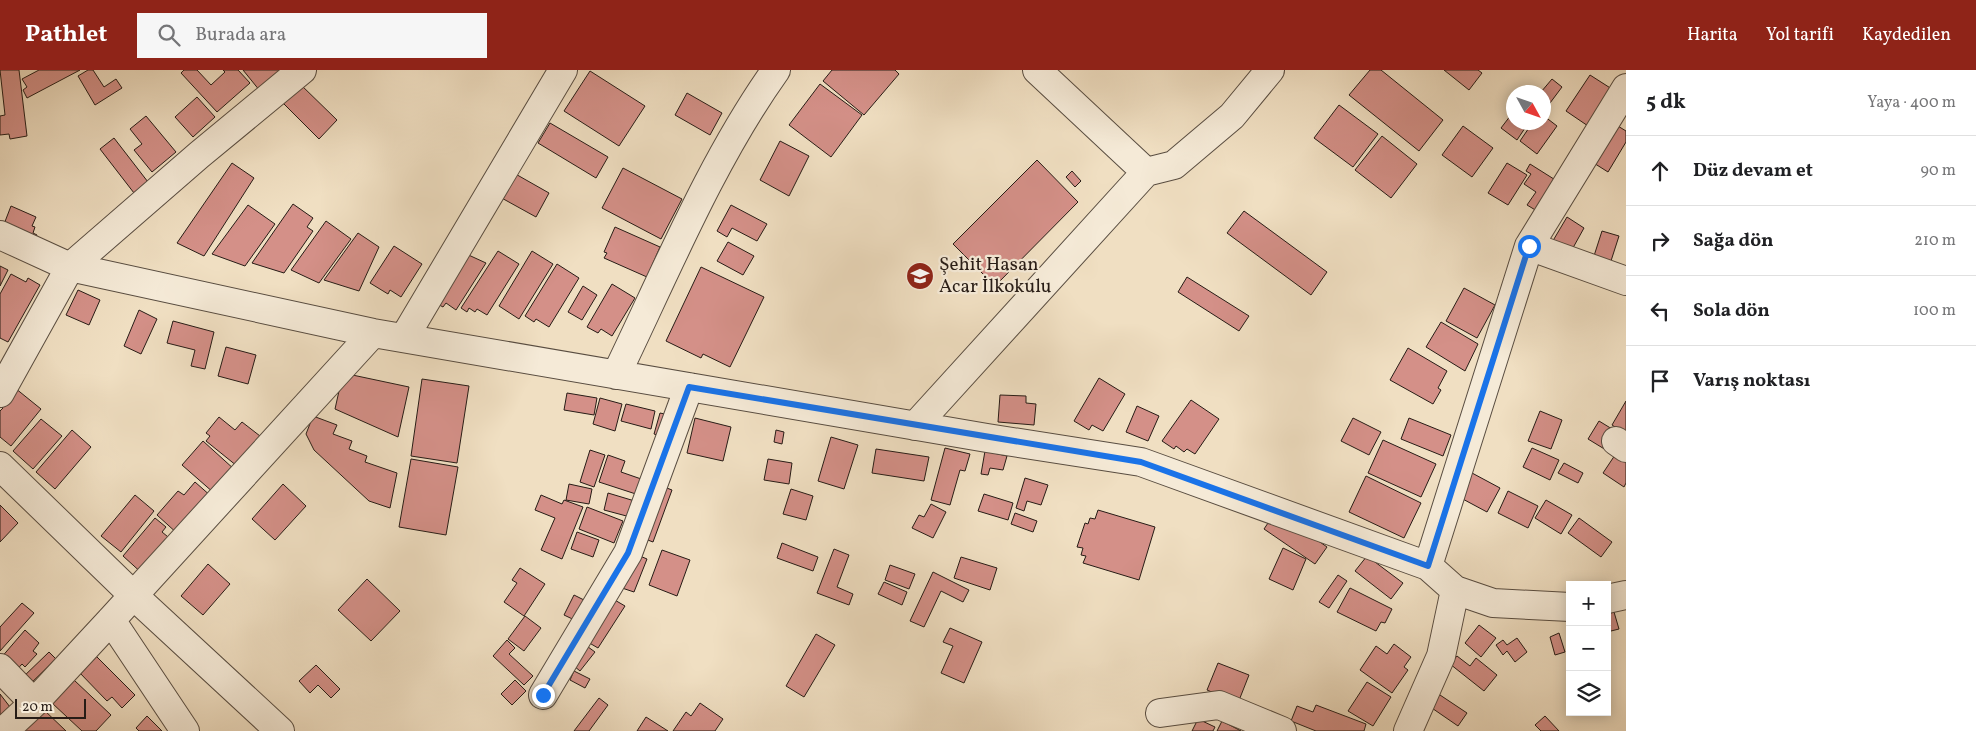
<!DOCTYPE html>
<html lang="tr">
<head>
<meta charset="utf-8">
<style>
	body { margin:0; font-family:Vollkorn,serif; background:#f6f6f6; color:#202124 }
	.controls { position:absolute; right:15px; bottom:15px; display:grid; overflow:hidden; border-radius:0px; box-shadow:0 2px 12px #0003 }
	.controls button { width:45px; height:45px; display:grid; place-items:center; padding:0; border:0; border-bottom:1px solid #e0e0e0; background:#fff; color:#202124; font:25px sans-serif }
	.compass { position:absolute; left:1506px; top:15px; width:45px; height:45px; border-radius:50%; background:#fff; box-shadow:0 2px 12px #0003; rotate:130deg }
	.scale { position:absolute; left:15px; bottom:12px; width:71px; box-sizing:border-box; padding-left:5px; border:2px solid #271c16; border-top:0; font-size:14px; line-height:18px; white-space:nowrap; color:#271c16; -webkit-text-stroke:4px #f5ead7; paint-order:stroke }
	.stop { position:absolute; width:15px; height:15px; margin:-11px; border:4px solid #1a73e8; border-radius:50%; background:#fff }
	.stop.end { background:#1a73e8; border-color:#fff; box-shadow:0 1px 5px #0008 }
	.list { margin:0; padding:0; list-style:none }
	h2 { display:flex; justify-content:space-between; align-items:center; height:65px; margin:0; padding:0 20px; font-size:21px }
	h2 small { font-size:16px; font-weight:400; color:#757577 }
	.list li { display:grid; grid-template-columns:32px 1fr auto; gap:15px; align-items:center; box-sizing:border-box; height:70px; padding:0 20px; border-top:1px solid #e0e0e0 }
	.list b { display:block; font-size:19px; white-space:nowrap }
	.list em { font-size:16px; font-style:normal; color:#757577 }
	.icon { flex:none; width:28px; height:28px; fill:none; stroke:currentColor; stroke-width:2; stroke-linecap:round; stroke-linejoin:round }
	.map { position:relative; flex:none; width:1626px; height:661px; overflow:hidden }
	header { display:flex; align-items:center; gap:30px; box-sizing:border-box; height:70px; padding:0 25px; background:#8f2418; color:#fff }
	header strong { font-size:24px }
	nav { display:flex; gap:28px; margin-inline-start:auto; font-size:18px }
	.search { width:350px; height:45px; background:#f6f6f6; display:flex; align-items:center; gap:12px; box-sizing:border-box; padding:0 18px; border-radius:0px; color:#757577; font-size:19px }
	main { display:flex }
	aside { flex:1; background:#fff }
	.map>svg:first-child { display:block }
	.building { fill:#d49088; stroke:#271c16 }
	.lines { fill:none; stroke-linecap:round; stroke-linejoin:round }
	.minor-casing { stroke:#594d41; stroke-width:30 }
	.minor { stroke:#f5ead7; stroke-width:28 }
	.route { stroke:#1a73e8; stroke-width:6 }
	.labels { text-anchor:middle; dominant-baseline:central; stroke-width:4.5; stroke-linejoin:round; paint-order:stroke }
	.poi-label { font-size:19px; fill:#271c16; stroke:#f5ead7; text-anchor:start }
</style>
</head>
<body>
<header>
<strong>Pathlet</strong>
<div class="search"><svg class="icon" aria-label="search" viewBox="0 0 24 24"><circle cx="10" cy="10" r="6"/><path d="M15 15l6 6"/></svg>Burada ara</div>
<nav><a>Harita</a><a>Yol tarifi</a><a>Kaydedilen</a></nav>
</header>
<main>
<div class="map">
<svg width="1626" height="661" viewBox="0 0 1626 661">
	<rect width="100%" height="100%" fill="#f0dfc2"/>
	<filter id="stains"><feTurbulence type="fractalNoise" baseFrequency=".004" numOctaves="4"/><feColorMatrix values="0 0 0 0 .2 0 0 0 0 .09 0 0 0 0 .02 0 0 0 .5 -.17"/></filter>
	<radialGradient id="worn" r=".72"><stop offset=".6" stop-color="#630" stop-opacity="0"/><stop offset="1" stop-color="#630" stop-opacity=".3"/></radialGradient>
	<path class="building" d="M0 0H19L27 66 10 69 9 64 0 65V46L5 45Z
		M39 0H80L27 28 23 20 27 17 22 9Z
		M88 0H93L104 17 116 9 122 18 95 35 78 6Z
		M184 0H197L211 15 225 2 223 0H238L250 13 217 42 181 3Z
		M243 0H285L260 21Z
		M832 0H895L899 4 864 45 823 11Z
		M1370 0H1381L1443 50 1419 81 1349 25Z
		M1444 0H1478L1482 3 1469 20Z
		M590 1 645 36 619 76 564 41Z
		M1590 5 1615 21 1591 58 1566 41Z
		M1552 9 1562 17 1544 41V22H1541Z
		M299 13 337 50 319 69 281 31Z
		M820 14 862 45 831 87 789 55Z
		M687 23 722 43 710 65 675 45Z
		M197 27 215 47 193 67 175 47Z
		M1339 35 1378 64 1353 97 1314 68Z
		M1514 41V52H1529L1517 70 1501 58Z
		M146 46 176 82 152 102 134 80 142 74 130 59Z
		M1544 46 1557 56 1537 84 1520 71 1533 52H1544Z
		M550 53 608 87 596 108 538 73Z
		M1613 53 1626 61V72L1608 102 1589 90Z
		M1463 56 1493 78 1472 107 1442 85Z
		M1382 66 1417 94 1391 128 1355 100Z
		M114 68 148 112 134 123 100 79Z
		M780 71 809 86 789 126 760 110Z
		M1037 90 1078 132 995 216 953 174Z
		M232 93 254 108 204 186 177 173Z
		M1507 93 1527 105 1508 135 1488 123Z
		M1530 94 1557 111 1537 141 1527 135 1536 122 1524 114 1531 104 1526 101Z
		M623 98 682 129 661 169 602 138Z
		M1072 101 1081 111 1075 117 1066 107Z
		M512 102 549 123 536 147 498 126Z
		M293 134 313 148 307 157 313 161 284 203 252 193Z
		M248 135 275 154 245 196 212 184Z
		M731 135 767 154 757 171 732 158 727 167 717 161Z
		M11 136 36 147 32 156 35 157 33 163 37 165 32 175 1 162Z
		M1244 141 1327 202 1311 225 1227 163Z
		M1567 147 1584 158 1569 185 1551 174Z
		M326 151 351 169 319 213 291 200Z
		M615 157 660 177 647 207 604 188 607 183 604 182Z
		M1602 161 1619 166 1610 194 1593 189Z
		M358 163 379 177 359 221 324 210Z
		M728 172 754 186 743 205 717 191Z
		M394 176 422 194 401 227 390 220 388 224 370 213Z
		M498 181 519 194 487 245 477 239 475 242 469 238 467 242 461 238Z
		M532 181 553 194 519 249 499 236Z
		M462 182 486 193 456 240 446 233 443 237 432 231Z
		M557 194 579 208 549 257 536 249 534 252 525 246Z
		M0 196 8 200 0 216Z
		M701 197 764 227 730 297 703 284 701 288 666 271Z
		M11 204 26 212 28 208 40 215 8 272 0 268V224Z
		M1187 207 1249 246 1239 261 1178 222Z
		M612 214 635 228 612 266 601 259 598 263 587 257Z
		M583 216 597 225 582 250 568 242Z
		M1464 218 1495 235 1477 268 1446 251Z
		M78 220 100 230 89 255 66 245Z
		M139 240 157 249 141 284 124 276Z
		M173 251 214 262 205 299 191 296 195 280 167 273Z
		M1441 252 1478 274 1465 301 1426 277Z
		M226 277 256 285 248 314 218 306Z
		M1408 278 1447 301 1438 318 1441 320 1433 334 1390 310Z
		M343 303 409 317 398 367 335 339Z
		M1099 308 1125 324 1103 361 1092 355 1089 360 1074 351Z
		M422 309 469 316 457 393 411 386Z
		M15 318 41 339 11 376 0 367V341L3 338 1 336Z
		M567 323 597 328 594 345 564 340Z
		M1000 325 1026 326V333L1036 334 1034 355 998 352Z
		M600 328 622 334 615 361 593 354Z
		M1191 330 1219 349 1195 384 1187 379 1184 382 1176 376 1174 379 1162 371Z
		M1626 331V364L1612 355Z
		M626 334 655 341 651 359 621 351Z
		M1137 336 1159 346 1148 371 1126 362Z
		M1540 341 1562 350 1551 379 1528 371Z
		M660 343 669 345 664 367 654 364Z
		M313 346 337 355 333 364 352 371 349 379 367 386 365 392 397 403 390 438 369 431 314 380 306 364Z
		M219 347 235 360 242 352 260 366 237 396 206 371 210 366 206 363Z
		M695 348 731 357 723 391 687 383Z
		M1353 348 1381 362 1369 385 1341 371Z
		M1409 348 1451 365 1443 386 1401 369Z
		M41 349 62 366 33 399 13 381Z
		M1599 351 1617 362 1606 380 1588 369Z
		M72 360 91 377 55 419 36 402Z
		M776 360 784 362 782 374 774 372Z
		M831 367 858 375 844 419 818 411Z
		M1383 370 1436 394 1421 427 1368 403Z
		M203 371 235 400 214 423 182 395Z
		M945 378 970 384 965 401 960 400 950 435 931 430Z
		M1532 378 1559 390 1550 410 1523 397Z
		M876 379 929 387 924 411 872 403Z
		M590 380 605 385 594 417 580 412Z
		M985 381 1007 386 1003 400 990 398 988 405 981 404Z
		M608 385 625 391 621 402 647 411 642 426 599 412Z
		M1615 385 1626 392V413L1624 417 1603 403Z
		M411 389 458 397 446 465 399 457Z
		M768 389 792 393 789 414 764 410Z
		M1564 393 1583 403 1578 413 1558 403Z
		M1472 403 1500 418 1487 442 1459 427Z
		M1366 406 1421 433 1404 468 1349 442Z
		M1025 408 1048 415 1041 435 1027 431 1024 441 1016 438Z
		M195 412 212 427 179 465 157 445 178 421 184 425Z
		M283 414 306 436 275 470 252 449Z
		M569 414 592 419 589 434 566 430Z
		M659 415 672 420 653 472 640 467Z
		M791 419 813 426 806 450 783 444Z
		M1508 421 1538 436 1528 458 1498 443Z
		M608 423 638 432 634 448 604 440Z
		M984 424 1013 433 1008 450 978 441Z
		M135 425 154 441 121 482 101 466Z
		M541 425 562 434 564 430 583 437 562 489 541 480 555 448 535 440Z
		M1546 430 1572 445 1561 464 1535 448Z
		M931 434 946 442 933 468 912 458 919 445 924 447Z
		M0 435 18 453 0 472Z
		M587 437 623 451 614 473 579 459Z
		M1098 440 1155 457 1139 510 1083 493 1086 486 1081 485 1083 478 1077 477 1085 453 1088 454 1090 448 1095 449Z
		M1276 441 1327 477 1315 494 1264 459Z
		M1015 443 1037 451 1033 462 1011 454Z
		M155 448 166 457 162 462 173 471 144 505 123 486Z
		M1579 448 1612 472 1601 487 1568 463Z
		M577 462 599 470 593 487 571 479Z
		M782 473 818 487 813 501 777 488Z
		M1283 478 1306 489 1293 520 1269 509Z
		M834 479 849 485 837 517 853 524 849 535 817 523Z
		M662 480 690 490 677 526 649 515Z
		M633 483 647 489 634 522 619 517Z
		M1367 486 1403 513 1391 529 1355 501Z
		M961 487 997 498 990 520 954 508Z
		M208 494 230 514 203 545 181 526Z
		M890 495 915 504 909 519 885 510Z
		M520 498 545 514 524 546 504 532 517 513 512 510Z
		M933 502 969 520 963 532 941 521 924 557 910 551Z
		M1338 505 1347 511 1329 538 1319 532Z
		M367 509 400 541 371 571 338 540Z
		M884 512 907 522 902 535 878 524Z
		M1350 518 1392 539 1385 553 1381 552 1376 561 1337 542Z
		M574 525 592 534 583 554 564 545Z
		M613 529 625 536 598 578 586 571Z
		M22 533 34 543 0 581V557Z
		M1614 542 1619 559 1607 562V544Z
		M525 546 541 558 524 581 508 569Z
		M1479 555 1496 568 1481 587 1465 573Z
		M950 558 982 572 964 613 941 603 953 576 943 572Z
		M25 560 39 573 33 581 37 584 25 597 22 594 13 604 0 589Z
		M1559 563 1565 582 1555 585 1550 567Z
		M816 564 835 575 804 627 786 616Z
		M1517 568 1527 582 1515 592 1507 581 1503 585 1496 575 1503 570 1507 575Z
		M507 570 515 578 509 584 533 606 524 615 493 586Z
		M584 574 595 582 580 601 574 596Z
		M1394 574 1411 587 1404 597 1408 600 1392 623 1360 600 1376 576 1387 584Z
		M49 582 56 589 28 616 21 609Z
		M95 585 135 625 122 638 112 627 107 631 78 601Z
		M1457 586 1470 596 1476 588 1497 605 1484 621 1450 594Z
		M1218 593 1249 605 1238 633 1207 620Z
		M316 595 340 619 331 628 318 615 310 623 299 611Z
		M574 601 590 609 585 618 570 610Z
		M74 610 111 645 96 661H82L52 633Z
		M515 610 526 621 512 635 501 624Z
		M1367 612 1391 627 1373 656 1348 641Z
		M1434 621 1467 643 1458 656 1426 634Z
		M0 624 10 637 0 645Z
		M599 628 608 635 589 661H574Z
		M700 633 723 649 715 661H673L686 642 691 646Z
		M1316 635 1366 654 1364 661H1316L1291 651 1297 636 1313 642Z
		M43 639 66 661H22Z
		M147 646 162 661H139L136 658Z
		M1545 646 1559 661H1541L1535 655Z
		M646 647 668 661H637Z
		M1198 649 1215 657 1213 661H1192Z
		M1222 651 1241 661H1217Z"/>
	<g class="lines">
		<g class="minor-casing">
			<path id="minor" d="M1037 0 1146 102
				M0 165 70 197 373 263 987 368 1141 392 1428 496 1455 520 1493 533 1570 537
				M1529 176 1626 211
				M404 268 563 0
				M616 305C665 204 711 91 776 0
				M0 323 70 197 199 85 302 0
				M915 356 1146 102 1174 95 1232 46 1270 0
				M1616 371 1626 378
				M0 396 133 525 280 661
				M1428 496 1529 176 1626 18
				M1607 529 1626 525
				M111 550 185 661
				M0 598 34 633
				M543 625 628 483 689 317
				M1160 643 1219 635 1282 661
				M4 661 34 633 111 550 373 263
				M1408 661 1441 586 1455 520"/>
		</g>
		<use href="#minor" class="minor"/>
	</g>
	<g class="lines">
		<path class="route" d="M543 625 628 483 689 317 1141 392 1428 496 1529 176"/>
	</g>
	<defs>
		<g id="school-disc" transform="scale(1.4375)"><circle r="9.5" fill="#8f2418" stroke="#f5ead7"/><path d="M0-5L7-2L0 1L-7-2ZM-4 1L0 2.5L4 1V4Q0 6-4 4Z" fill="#fff"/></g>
	</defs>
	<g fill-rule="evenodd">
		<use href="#school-disc" x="920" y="206"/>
	</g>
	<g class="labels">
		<g class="poi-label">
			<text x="939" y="195">Şehit Hasan<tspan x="939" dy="22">Acar İlkokulu</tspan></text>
		</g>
	</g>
	<rect width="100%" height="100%" filter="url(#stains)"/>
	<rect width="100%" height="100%" fill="url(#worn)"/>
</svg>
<div class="controls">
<button>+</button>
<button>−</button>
<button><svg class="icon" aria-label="layers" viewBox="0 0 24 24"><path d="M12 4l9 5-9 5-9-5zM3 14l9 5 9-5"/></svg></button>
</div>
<svg class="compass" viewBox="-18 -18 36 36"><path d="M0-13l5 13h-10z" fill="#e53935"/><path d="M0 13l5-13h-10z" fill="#757577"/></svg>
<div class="scale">20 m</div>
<div class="stop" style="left:1529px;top:176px"></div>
<div class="stop end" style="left:543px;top:625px"></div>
</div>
<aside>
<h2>5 dk<small>Yaya · 400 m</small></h2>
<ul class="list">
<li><svg class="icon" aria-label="ahead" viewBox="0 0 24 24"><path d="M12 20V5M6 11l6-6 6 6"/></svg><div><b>Düz devam et</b></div><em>90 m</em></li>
<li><svg class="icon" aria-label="right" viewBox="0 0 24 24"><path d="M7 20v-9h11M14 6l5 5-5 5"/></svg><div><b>Sağa dön</b></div><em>210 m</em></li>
<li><svg class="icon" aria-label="left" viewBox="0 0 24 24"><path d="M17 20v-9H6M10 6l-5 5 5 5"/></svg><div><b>Sola dön</b></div><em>100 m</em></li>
<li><svg class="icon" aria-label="arrive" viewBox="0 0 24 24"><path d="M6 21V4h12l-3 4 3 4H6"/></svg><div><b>Varış noktası</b></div></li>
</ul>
</aside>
</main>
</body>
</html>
